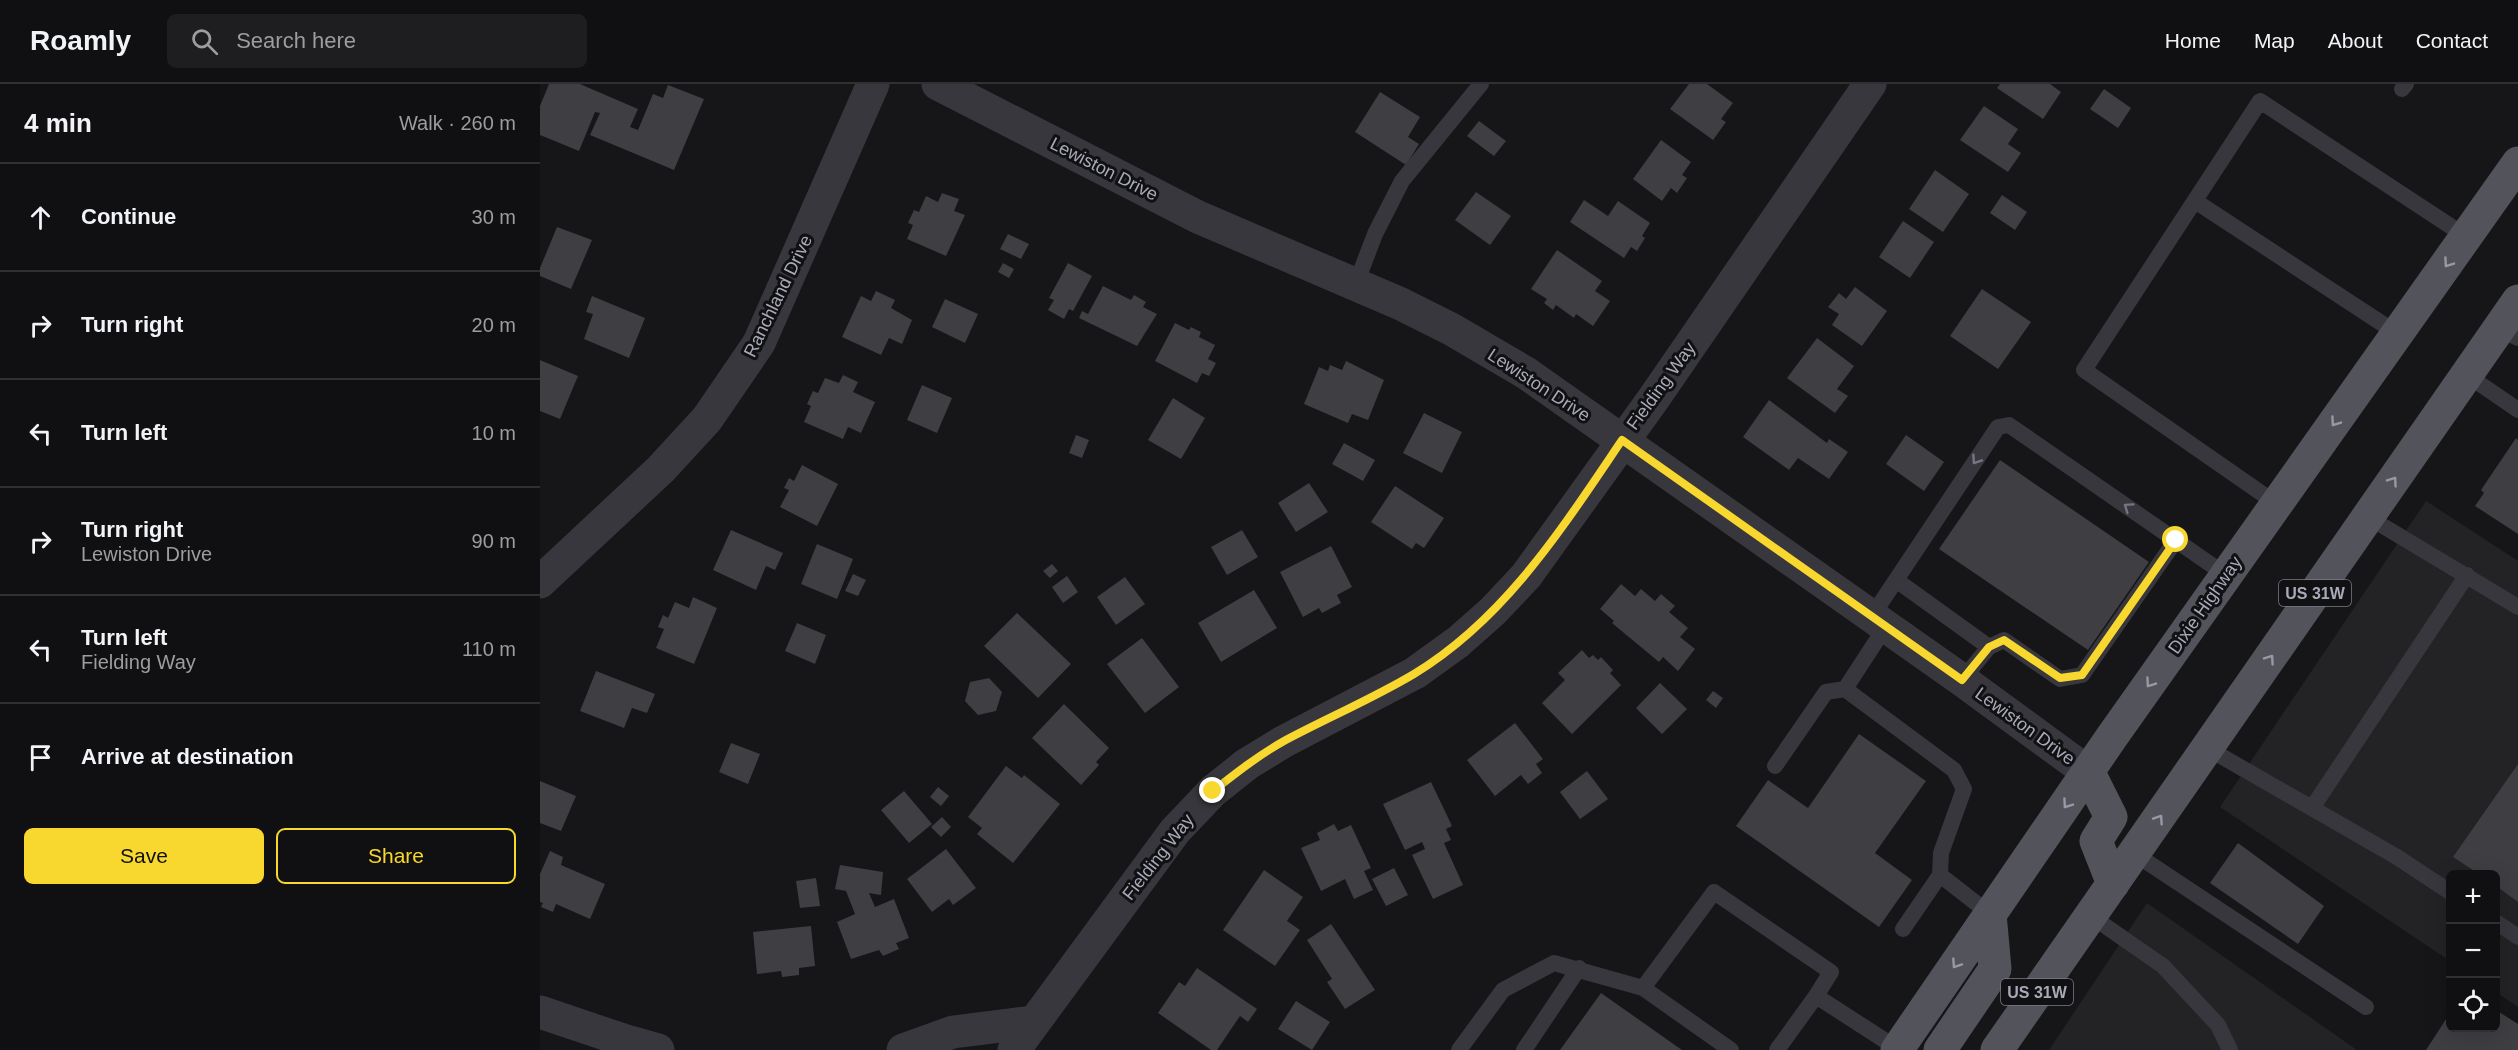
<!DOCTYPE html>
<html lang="en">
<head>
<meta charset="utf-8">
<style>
	body { margin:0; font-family:Arial,sans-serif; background:#1e1e20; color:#f1f3f6 }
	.controls { position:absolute; right:18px; bottom:18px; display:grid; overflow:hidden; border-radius:9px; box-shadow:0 6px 24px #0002 }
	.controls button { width:54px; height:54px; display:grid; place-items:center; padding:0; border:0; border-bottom:2px solid #303032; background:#101012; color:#f1f3f6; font:30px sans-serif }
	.stop { position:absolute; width:18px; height:18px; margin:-14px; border:4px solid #f8d72f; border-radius:50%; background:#fff }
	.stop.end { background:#f8d72f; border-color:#fff; box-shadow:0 2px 6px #0008 }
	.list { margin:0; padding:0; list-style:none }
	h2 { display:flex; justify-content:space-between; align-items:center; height:78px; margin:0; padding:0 24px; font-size:26px }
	h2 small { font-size:20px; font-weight:400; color:#9c9d9f }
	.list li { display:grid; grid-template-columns:39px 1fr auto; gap:18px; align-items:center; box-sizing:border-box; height:108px; padding:0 24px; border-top:2px solid #303032 }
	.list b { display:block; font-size:22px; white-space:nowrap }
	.list p { margin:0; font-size:20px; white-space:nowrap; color:#9c9d9f }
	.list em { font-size:20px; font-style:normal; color:#9c9d9f }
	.actions { display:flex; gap:12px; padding:18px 24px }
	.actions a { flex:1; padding:14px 0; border:2px solid #f8d72f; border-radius:9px; text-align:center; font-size:21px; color:#f8d72f }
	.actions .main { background:#f8d72f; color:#111 }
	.icon { flex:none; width:33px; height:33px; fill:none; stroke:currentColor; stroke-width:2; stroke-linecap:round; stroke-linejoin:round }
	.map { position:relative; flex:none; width:1978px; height:966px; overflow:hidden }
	header { display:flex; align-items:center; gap:36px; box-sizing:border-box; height:84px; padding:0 30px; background:#101012; border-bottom:2px solid #303032 }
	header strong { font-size:28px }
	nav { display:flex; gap:33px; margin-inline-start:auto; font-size:21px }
	.search { width:420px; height:54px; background:#1e1e20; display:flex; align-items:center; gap:15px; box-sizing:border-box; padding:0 21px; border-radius:9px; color:#9c9d9f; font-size:22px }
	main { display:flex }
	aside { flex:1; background:#101012 }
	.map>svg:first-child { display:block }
	.built { fill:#232225 }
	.building { fill:#3e3e43 }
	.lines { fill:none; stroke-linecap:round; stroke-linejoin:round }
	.lane { stroke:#37373d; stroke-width:16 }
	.street { stroke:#37373d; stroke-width:33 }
	.primary { stroke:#53535c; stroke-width:33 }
	.oneway { stroke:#9799a6 }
	.oneway2 { stroke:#757681 }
	.route { stroke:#f8d72f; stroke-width:8 }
	.labels { text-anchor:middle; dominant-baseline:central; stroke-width:6; stroke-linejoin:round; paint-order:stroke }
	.shield { fill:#111113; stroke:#7b7c87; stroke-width:1.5 }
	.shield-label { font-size:16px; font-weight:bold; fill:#a8aab9 }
	.street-label { font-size:18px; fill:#a8aab9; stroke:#111113 }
</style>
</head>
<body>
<header>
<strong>Roamly</strong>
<div class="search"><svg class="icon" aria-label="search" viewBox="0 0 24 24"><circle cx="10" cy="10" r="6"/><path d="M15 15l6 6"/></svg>Search here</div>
<nav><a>Home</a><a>Map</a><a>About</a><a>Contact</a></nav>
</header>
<main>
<aside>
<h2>4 min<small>Walk · 260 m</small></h2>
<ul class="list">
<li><svg class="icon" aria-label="ahead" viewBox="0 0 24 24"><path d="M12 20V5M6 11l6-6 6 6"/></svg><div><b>Continue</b></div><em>30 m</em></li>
<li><svg class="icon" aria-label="right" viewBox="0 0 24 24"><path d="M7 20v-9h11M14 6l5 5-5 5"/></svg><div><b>Turn right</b></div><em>20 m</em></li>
<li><svg class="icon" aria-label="left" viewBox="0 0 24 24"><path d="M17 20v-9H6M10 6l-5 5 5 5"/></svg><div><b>Turn left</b></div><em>10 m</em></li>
<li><svg class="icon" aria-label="right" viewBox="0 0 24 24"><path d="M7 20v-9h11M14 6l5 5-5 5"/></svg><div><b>Turn right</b><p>Lewiston Drive</p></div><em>90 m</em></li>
<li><svg class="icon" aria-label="left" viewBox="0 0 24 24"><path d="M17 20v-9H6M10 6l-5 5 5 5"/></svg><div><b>Turn left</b><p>Fielding Way</p></div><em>110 m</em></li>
<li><svg class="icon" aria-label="arrive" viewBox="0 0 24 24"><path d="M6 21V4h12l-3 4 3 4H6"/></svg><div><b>Arrive at destination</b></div></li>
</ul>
<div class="actions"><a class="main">Save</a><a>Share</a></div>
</aside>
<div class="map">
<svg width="1978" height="966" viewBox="0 0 1978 966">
	<rect width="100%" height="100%" fill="#161618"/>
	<path class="built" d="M1886 417 1978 477V923L1956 908V790H1910V877L1680 723Z
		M1607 819 1817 966H1509Z"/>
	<path class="building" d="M9 0H40L98 25 90 43 98 46 113 10 123 14 128 1 164 15 134 86 50 51 60 29 55 28 39 67 0 51V22Z
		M1149 0H1167L1193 19 1181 35 1186 38 1173 56 1130 25Z
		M1460 0H1510L1521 8 1503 35 1457 4Z
		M1564 5 1591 24 1578 44 1550 25Z
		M840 8 880 33 868 53 879 60 866 81 815 48Z
		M1444 22 1478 45 1468 60 1481 69 1468 88 1420 56Z
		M939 37 966 57 954 72 927 52Z
		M1121 56 1151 78 1142 91 1147 94 1137 109 1131 104 1122 117 1093 95Z
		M1395 86 1429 110 1403 148 1369 125Z
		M936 108 971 132 950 161 915 136Z
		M402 109 419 115 414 127 425 131 406 172 367 155 373 141 368 139 374 126 379 128 386 112 398 118Z
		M1462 111 1487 128 1475 146 1450 129Z
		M1044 116 1068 132 1078 117 1110 139 1102 152 1105 154 1097 167 1091 163 1084 174 1030 138Z
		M1363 137 1394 158 1370 194 1339 173Z
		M17 143 52 156 31 205 0 192V184Z
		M468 150 489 160 481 175 460 165Z
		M1017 166 1062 197 1055 207 1070 217 1053 242 1036 230 1034 234 1016 221 1013 226 1004 219 1007 215 991 205Z
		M463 179 474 185 469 194 458 188Z
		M528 179 552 192 533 227 529 225 524 235 508 226 514 216 509 214Z
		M563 202 591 216 594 211 606 218 603 223 617 230 597 262 539 234 542 227 548 230Z
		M1315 203 1347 227 1322 262 1292 241 1299 230 1288 223 1299 209 1306 215Z
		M1442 205 1491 238 1458 285 1410 252Z
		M336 207 355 216 351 224 372 236 362 260 349 254 341 271 302 253 321 212 331 217Z
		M52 212 105 234 89 274 44 255 53 230 46 228Z
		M405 215 438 230 425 259 392 243Z
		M635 239 649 246 651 243 661 248 659 253 675 261 668 275 676 279 669 292 662 289 657 299 615 277Z
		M1277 254 1314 282 1297 305 1308 312 1295 329 1247 294Z
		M0 276 38 292 20 335 0 327Z
		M806 277 844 296 828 336 812 330 808 339 764 320 779 283 788 287 790 281 802 286Z
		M303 291 318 298 313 308 335 318 321 349 308 343 303 355 264 338 271 322 267 320 273 307 278 309 285 294 299 299Z
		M382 301 412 314 397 349 367 336Z
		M633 314 665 334 641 375 608 356Z
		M1229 316 1287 359 1289 355 1308 368 1289 395 1258 374 1249 386 1203 353Z
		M884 329 922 348 902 389 863 369Z
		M536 351 549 356 542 374 529 369Z
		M1366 351 1404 378 1384 407 1346 380Z
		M1976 354 1978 356V450L1935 422 1944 409 1941 406Z
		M804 359 835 376 823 397 792 380Z
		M1460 376 1609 478 1548 566 1399 465Z
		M262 381 298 400 277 442 240 423 249 406 244 404 249 394 254 397Z
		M769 399 788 428 756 448 738 419Z
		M855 402 904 434 884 464 876 459 872 465 831 438Z
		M191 446 243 469 235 486 226 482 216 506 173 486Z
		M702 446 718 473 687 491 671 463Z
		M277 460 313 475 297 515 261 500Z
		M791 462 812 503 797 511 801 519 782 529 779 524 763 533 740 488Z
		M512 480 518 487 510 494 503 487Z
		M313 490 326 496 318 512 305 507Z
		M527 492 538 508 523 519 512 503Z
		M585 493 605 520 576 541 557 513Z
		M1081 500 1095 512 1101 505 1115 517 1121 510 1135 522 1129 528 1148 544 1140 553 1155 565 1138 587 1123 573 1119 578 1072 539 1074 537 1060 525Z
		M714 506 737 544 681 578 658 539Z
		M153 513 177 524 154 580 116 564 124 545 118 543 123 531 128 534 135 518 149 524Z
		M477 529 531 580 498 614 444 562Z
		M257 539 286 551 275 580 245 567Z
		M602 554 639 603 605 629 567 580Z
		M1042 566 1049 574 1053 571 1058 576 1061 573 1073 586 1070 589 1081 601 1032 650 1002 619 1025 596 1018 589Z
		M56 587 115 610 107 629 92 624 84 644 40 627Z
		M449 594 462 608 456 627 438 631 425 617 430 598Z
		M1120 599 1147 625 1122 650 1096 624Z
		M1173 607 1183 614 1176 624 1166 616Z
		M524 620 569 664 556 678 559 681 541 701 492 654Z
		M975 639 1003 675 996 680 1002 689 988 700 981 691 955 712 927 676Z
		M1319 650 1386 697 1335 769 1372 796 1339 843 1196 742 1228 696 1268 724Z
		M191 659 220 670 208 700 179 688Z
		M1978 680V818L1956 802V790H1939L1913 773Z
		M466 682 482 694 484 691 520 720 473 779 437 750 442 744 428 733Z
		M1047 687 1068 715 1040 735 1020 708Z
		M0 697 36 712 21 747 0 739Z
		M891 698 912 742 906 745 911 756 904 759 923 801 893 815 872 771 885 765 882 758 865 766 843 720Z
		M398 703 409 712 401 722 390 713Z
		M364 707 392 740 369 759 341 726Z
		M402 733 411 743 401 753 391 743Z
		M794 740 798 747 811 741 831 784 824 787 833 806 814 815 805 795 781 807 761 764 780 756 777 749Z
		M1698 759 1784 822 1758 860 1670 799Z
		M406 765 436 804 413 821 409 815 392 828 367 795Z
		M10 767 23 773 21 781 65 800 50 835 16 820 13 828 1 823 3 819 0 818V790Z
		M300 781 343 788 341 811 329 809 335 823 354 815 369 854 356 859 359 865 343 872 339 866 311 875 297 838 315 830 306 807 295 805Z
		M854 784 868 811 846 822 832 795Z
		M724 786 763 813 747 837 760 846 735 882 683 846Z
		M276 794 280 822 260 824 256 797Z
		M791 840 835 906 805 925 787 898 792 895 767 856Z
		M271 842 275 882 259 884V891L242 893 241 887 217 890 213 848Z
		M657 884 717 925 708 938 700 932 677 966H671L618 929 639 898 645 902Z
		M1061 909 1142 966H1020Z
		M756 917 790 938 772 966 738 945Z
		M1956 926 1978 940V966H1886L1910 929V944H1956Z"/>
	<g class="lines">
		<path class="lane" d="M1862 5 1866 0
			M1655 117 1858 250
			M816 200 835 150 862 97 941 0
			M1959 245 1978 254
			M1927 291 1978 326
			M1737 420 1544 286 1720 17 1927 153
			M1828 433 1978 523
			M1356 496 1449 563
			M1332 532 1458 343 1469 341 1686 491
			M1346 542 1305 605 1414 686 1424 705 1401 769 1400 791 1450 830
			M1422 596 1449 563 1464 556 1520 595 1542 591 1636 456
			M1667 664 1857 773 1910 808
			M1235 682 1286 608 1305 605
			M1772 724 1927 491
			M1595 770 1826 923
			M1551 832 1623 882 1678 941 1690 966
			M1956 838 1978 853
			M1363 845 1400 791
			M919 966 963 906 1014 879 1103 904
			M984 966 1039 884
			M1191 966 1103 904 1174 808 1291 888 1276 912
			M1237 966 1276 912 1358 965"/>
		<path class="street" d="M398 0 658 133 861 220 911 245 986 289 1422 596 1549 689
			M0 498 121 385 167 335 219 259 333 0
			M0 928 86 957 118 966
			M363 966 413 948 493 938
			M474 966 635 747 673 707 707 680 743 658 875 589 918 558 953 527 986 492 1114 314 1330 0"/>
		<path class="primary" d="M1549 689 1571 733 1556 757 1573 800
			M1357 966 1571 654 1978 79
			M1400 966 1455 885 1450 830
			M1457 966 1978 217"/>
	</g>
	<defs><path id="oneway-chevron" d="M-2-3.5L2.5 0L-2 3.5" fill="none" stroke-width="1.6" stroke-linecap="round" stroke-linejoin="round" transform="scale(1.5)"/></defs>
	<g class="oneway">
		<use href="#oneway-chevron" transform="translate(1908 179) rotate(125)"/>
		<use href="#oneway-chevron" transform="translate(1795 338) rotate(125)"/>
		<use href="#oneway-chevron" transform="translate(1853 397) rotate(-55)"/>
		<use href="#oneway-chevron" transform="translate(1730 575) rotate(-55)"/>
		<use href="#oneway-chevron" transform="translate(1610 599) rotate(125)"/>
		<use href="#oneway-chevron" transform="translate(1527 720) rotate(125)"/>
		<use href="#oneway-chevron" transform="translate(1619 735) rotate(-56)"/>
		<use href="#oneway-chevron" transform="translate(1416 880) rotate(124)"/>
	</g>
	<g class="oneway2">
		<use href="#oneway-chevron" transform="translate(1436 376) rotate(124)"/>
		<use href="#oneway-chevron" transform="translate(1588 423) rotate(-145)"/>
	</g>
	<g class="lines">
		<path class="route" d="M673 707C696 689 719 671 744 657 787 634 832 615 874 590 966 534 1023 443 1082 356L1422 596 1449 563 1464 556 1520 594 1542 591 1636 456"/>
	</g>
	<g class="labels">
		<g class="shield">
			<rect x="1739" y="496" width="72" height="26" rx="4.5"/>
			<rect x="1461" y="895" width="72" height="26" rx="4.5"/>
		</g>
		<g class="shield-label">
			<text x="1775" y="509">US 31W</text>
			<text x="1497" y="908">US 31W</text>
		</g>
		<g class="street-label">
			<text transform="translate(564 85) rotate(27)">Lewiston Drive</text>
			<text transform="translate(238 212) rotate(-64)">Ranchland Drive</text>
			<text transform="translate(999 301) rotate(33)">Lewiston Drive</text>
			<text transform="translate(1121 302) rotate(-54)">Fielding Way</text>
			<text transform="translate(1665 521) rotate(-55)">Dixie Highway</text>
			<text transform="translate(1485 642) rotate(36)">Lewiston Drive</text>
			<text transform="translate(618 773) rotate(-52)">Fielding Way</text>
		</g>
	</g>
</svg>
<div class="controls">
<button>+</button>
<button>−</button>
<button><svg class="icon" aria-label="locate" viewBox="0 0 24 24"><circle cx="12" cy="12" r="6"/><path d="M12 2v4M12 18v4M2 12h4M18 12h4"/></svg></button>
</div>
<div class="stop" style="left:1636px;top:456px"></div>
<div class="stop end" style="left:673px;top:707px"></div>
</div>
</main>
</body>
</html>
